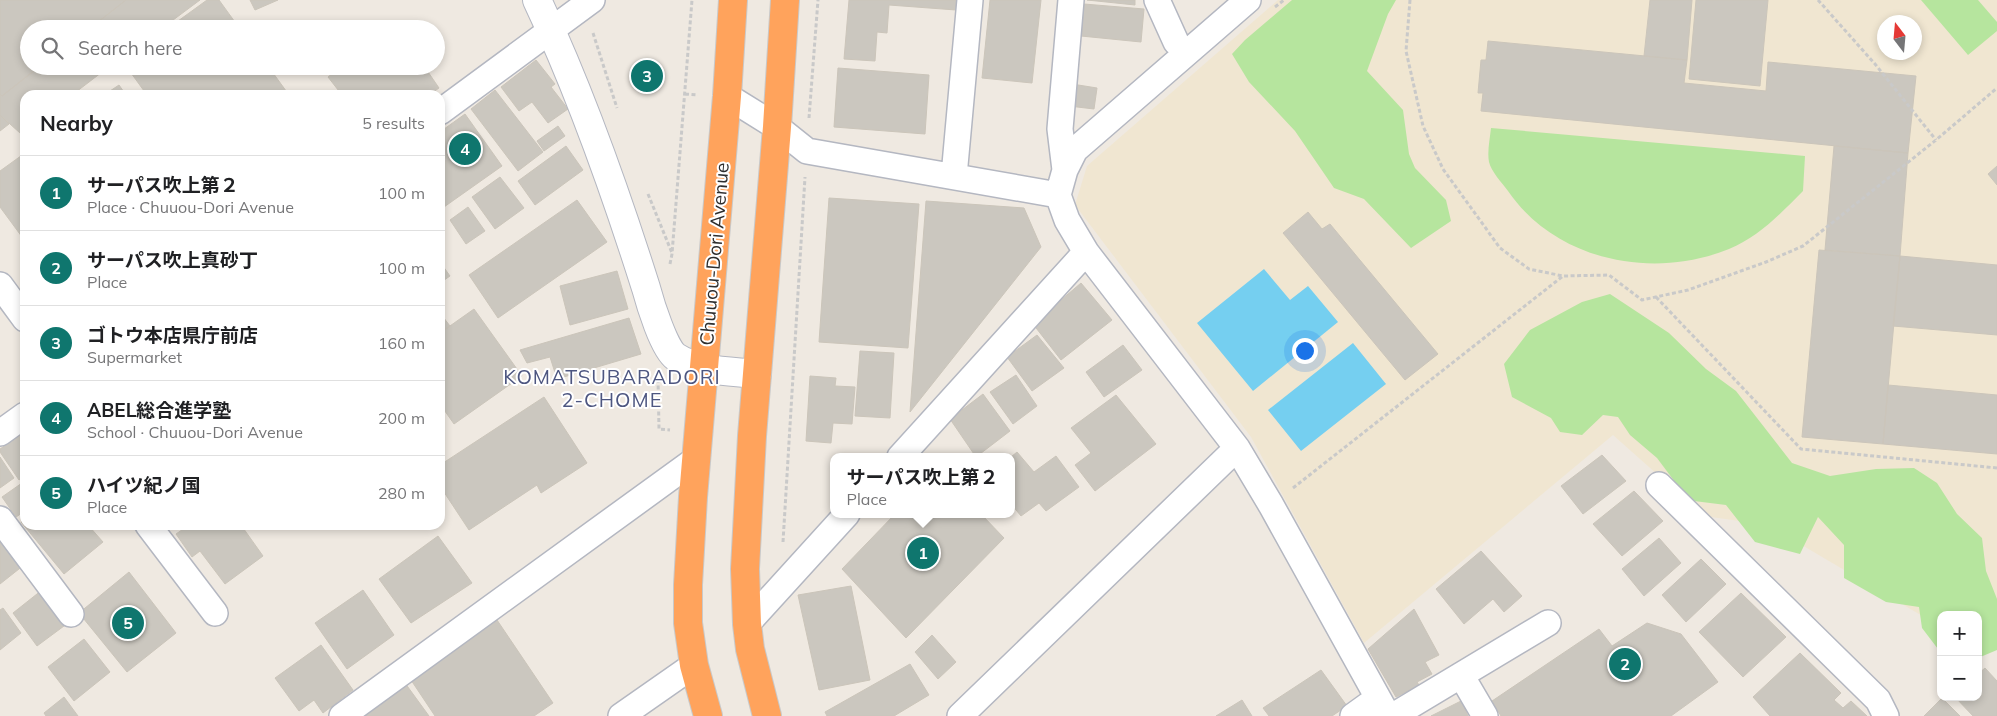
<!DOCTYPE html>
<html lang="en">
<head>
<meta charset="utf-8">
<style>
	body { margin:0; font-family:Mulish,"Noto Sans JP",sans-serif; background:#f6f6f6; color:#202124 }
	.controls { position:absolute; right:15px; bottom:15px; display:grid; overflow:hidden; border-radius:10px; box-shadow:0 2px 8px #0003 }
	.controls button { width:45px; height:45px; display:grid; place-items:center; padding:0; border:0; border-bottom:1px solid #e0e0e0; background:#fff; color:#202124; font:25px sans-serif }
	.compass { position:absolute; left:1877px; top:15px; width:45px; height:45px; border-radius:50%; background:#fff; box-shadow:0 2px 8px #0003; rotate:344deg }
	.you { position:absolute; left:1304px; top:350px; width:18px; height:18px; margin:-12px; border:4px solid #fff; border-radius:50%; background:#1a73e8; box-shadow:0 0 0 8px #1a73e833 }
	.badge { display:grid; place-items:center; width:32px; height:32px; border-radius:50%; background:#0f766e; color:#fff; font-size:16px; font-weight:700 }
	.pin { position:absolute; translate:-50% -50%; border:2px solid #fff; box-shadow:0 1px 5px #0006 }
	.popup { position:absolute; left:830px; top:453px; width:185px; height:65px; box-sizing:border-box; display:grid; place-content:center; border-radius:10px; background:#fff; filter:drop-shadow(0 1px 4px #0005); font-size:16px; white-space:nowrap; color:#757577 }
	.popup b { font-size:19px; color:#202124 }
	.popup::after { content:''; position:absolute; left:50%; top:100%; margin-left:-10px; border:10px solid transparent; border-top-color:#fff }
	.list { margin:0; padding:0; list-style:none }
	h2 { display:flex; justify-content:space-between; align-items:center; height:65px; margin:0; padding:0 20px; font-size:21px }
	h2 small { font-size:16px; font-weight:400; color:#757577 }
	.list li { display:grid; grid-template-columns:32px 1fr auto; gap:15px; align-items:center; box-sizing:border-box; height:75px; padding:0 20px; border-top:1px solid #e0e0e0 }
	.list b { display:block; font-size:19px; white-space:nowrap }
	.list p { margin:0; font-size:16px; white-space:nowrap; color:#757577 }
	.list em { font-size:16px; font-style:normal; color:#757577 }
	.icon { flex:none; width:28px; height:28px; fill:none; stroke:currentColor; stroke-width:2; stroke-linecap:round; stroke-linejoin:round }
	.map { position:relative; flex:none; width:1997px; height:716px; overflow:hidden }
	.search { position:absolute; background:#fff; box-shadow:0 2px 8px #0003; left:20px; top:20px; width:425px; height:55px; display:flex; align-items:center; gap:12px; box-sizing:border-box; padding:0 18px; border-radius:28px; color:#757577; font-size:19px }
	.panel { position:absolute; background:#fff; box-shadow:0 2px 8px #0003; left:20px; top:90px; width:425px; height:440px; border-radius:15px }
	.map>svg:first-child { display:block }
	.education { fill:#f0e6d1; fill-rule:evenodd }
	.green { fill:#b6e59e }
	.water { fill:#75cff0 }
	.building { fill:#cbc7bf; stroke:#cbc5ba }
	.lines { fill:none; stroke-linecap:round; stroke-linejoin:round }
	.street-casing { stroke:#b4b7c1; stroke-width:28 }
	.secondary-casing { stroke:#b4b7c1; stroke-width:30 }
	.highway-casing { stroke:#c9c9c9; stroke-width:30 }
	.path { stroke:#c9c9c9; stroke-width:3; stroke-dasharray:4 2.5; stroke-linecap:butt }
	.street { stroke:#fff; stroke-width:25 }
	.secondary { stroke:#fff; stroke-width:28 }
	.highway { stroke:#ffa35c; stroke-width:28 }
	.labels { text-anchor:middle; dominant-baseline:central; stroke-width:4; stroke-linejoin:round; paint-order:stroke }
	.street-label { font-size:19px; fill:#2e2e2e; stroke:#fff }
	.neighbourhood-label { font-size:20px; letter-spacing:1px; fill:#4d5680; stroke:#fff }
</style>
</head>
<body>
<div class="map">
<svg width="1997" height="716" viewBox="0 0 1997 716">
	<rect width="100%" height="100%" fill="#efe9e1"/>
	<path class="education" d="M1278 0H1997V636L1978 615H1941V627L1768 525 1704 516 1613 435 1364 643 1251 437 1075 205 1087 166ZM1884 22H1914V52H1884Z"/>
	<path class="green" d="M1292 0H1396L1388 14 1367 71 1403 110 1409 154 1415 168 1446 200 1451 221 1411 248 1364 199 1334 188 1295 131 1249 82 1232 54 1245 40Z
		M1921 0H1978L1997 22V31L1968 55Z
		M1491 128 1805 156 1803 191C1781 213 1759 237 1729 249 1653 280 1556 261 1508 191 1502 183 1491 171 1489 162 1487 152 1490 138 1491 128Z
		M1610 294 1669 333 1706 369 1736 391 1792 463 1830 476 1876 469 1914 468 1937 483 1957 514 1982 538 1986 571 1997 599V650L1978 658V615H1941V650L1938 649 1922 628 1919 607 1886 602 1844 578V545L1818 517 1800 554 1755 542 1726 505 1694 501 1675 482 1657 458 1630 435 1618 417 1603 415 1582 435 1560 432 1551 418 1512 397 1504 364 1530 330 1582 302Z"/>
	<path class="water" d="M1264 269 1290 300 1308 286 1338 322 1253 391 1197 323Z
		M1353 343 1386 384 1301 451 1268 410Z"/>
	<path class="building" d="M0 0H126L89 29H29V66H40L2 96 0 94Z
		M126 0H200L161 29H89Z
		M207 0H219L240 29H167Z
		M250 0H278L255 10Z
		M849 0H957L956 10 889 5 887 33 877 32 875 61 844 59Z
		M990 0H1041L1032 83 982 78Z
		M1087 0H1135V5Z
		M1650 0H1692L1687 60 1644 56Z
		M1696 0H1768L1760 86 1689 79Z
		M1084 4 1144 9 1141 42 1081 36Z
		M1488 41 1687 60 1684 83 1766 91 1768 62 1916 76 1908 153 1481 111 1483 93H1478L1481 60H1486Z
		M536 60 555 84 551 87 568 109 548 123 532 102 519 111 501 87Z
		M40 66H110L72 95H25V129L20 133 0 115V94L2 96Z
		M126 66H268L289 95H147Z
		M342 66H424L439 88 429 95H342L328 77Z
		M838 68 929 75 925 134 834 127Z
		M1072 84 1097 88 1094 109 1069 106Z
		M119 85 126 95H104Z
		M495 90 543 152 518 171 471 109Z
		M465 114 502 166 444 207 440 201V132Z
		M0 115 9 124 0 131Z
		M558 126 565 136 544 151 537 141Z
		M566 146 583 170 535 205 518 181Z
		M1834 146 1908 153 1900 256 1825 250Z
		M25 153V241L0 207V171Z
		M1997 166V185L1988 174Z
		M500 177 524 208 495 229 472 197Z
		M829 198 919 204 908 348 819 342Z
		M577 200 607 242 498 318 469 275Z
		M926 201 1024 208 1041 247 910 412Z
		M468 207 485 231 466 244 450 220Z
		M1308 212 1322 229 1330 224 1438 354 1405 380 1283 233Z
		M1819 250 1900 256 1883 444 1802 437Z
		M1900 256 1997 265V335L1893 326Z
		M440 262 450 276 440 283Z
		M617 271 628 309 570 325 560 286Z
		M1081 283 1112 320 1061 360 1033 324Z
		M474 309 522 376 454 424 440 404V333Z
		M440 313 450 326 440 333Z
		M629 318 641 354 557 379 550 357 527 363 520 350Z
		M1037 335 1064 368 1032 391 1007 357Z
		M1123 345 1142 370 1104 397 1086 372Z
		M860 351 894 353 890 418 855 416Z
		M1016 375 1037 406 1013 424 990 392Z
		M810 376 836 378 835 386 855 387 852 424 833 423 831 443 806 441Z
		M1888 385 1997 395V454L1883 444Z
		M983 394 1010 431 976 457 950 419Z
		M1116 395 1156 444 1095 491 1075 465 1091 453 1071 428Z
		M544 397 587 463 541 493 537 485 469 530 440 486V465Z
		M19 436 25 445V475L19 480 0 452V449Z
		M1017 452 1034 472 1056 456 1079 487 1046 511 1039 503 1021 516 1012 505 1011 457Z
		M1602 455 1626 481 1583 514 1561 486Z
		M0 457 14 478 0 488Z
		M22 483 25 487V511L16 517 2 497Z
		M1634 491 1663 521 1622 556 1593 524Z
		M895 514H981L1004 538 906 638 842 569Z
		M25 518V525H88L103 542 64 574 21 522Z
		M189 525H241L263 556 225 584 200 551 192 557 176 534Z
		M438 536 472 583 411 623 379 579Z
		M1659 538 1681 563 1644 596 1622 569Z
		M5 539 24 565 0 584V543Z
		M1481 551 1522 596 1504 612 1493 599 1464 624 1436 589Z
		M1701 559 1726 584 1686 622 1662 595Z
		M129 572 176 633 127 672 79 613Z
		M851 586 870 680 819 690 798 595Z
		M42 590 68 623 37 646 13 613Z
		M363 590 394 635 347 669 315 623Z
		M1741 593 1786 637 1743 677 1699 632Z
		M3 608 21 633 0 650V610Z
		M1414 609 1439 655 1425 662 1432 674 1417 682 1419 685 1396 697 1368 649Z
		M497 620 553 703 534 716H435L411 680Z
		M1647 623 1681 634 1718 682 1671 716H1501L1492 701 1599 629 1612 646Z
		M932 635 956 662 938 679 915 652Z
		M84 639 110 672 74 701 48 667Z
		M321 645 353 690 323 713 314 700 299 711 275 678Z
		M1800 653 1841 693 1834 700 1843 708 1851 701 1867 716H1770L1753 697Z
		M910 664 929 695 894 716H827L825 712Z
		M1985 668 1997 681V716H1973L1955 697H1978V674Z
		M1321 670 1347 706 1332 716H1269L1263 708Z
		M405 683 429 716H358Z
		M64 697 78 716H46L44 713Z
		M1942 698 1960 716H1924Z
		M1242 700 1252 716H1216Z
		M1461 701 1468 716H1431Z"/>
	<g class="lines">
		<g class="street-casing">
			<path id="street" d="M1157 0 1176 42
				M727 96 777 127 807 151 1058 195 1067 220 1086 252 1237 448 1271 505 1388 716
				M440 112 592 0
				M1065 170 1060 129 1071 0
				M954 176 970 0
				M1058 195 1065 170 1075 150 1248 0
				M0 285 25 319
				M0 433 25 415
				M900 457 1086 252
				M1659 485 1878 700 1886 716
				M0 519 71 614
				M148 525 215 613
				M747 624 847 514
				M1461 675 1485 716
				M342 716 696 459
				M621 716 694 665
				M960 716 1237 448
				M1353 716 1378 698
				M1393 716 1548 623"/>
		</g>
		<g class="secondary-casing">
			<path id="secondary" d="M537 0C581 93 615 190 646 288 650 303 664 349 676 357 699 372 731 371 757 374"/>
		</g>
		<g class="highway-casing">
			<path id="highway" d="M708 716 694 665 688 623V585L693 497 727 96 733 0
				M767 716 750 649 747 624 745 569 752 436 777 127 785 0"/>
		</g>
		<path class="path" d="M1410 0 1406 51 1423 126 1443 169 1500 248 1529 269 1563 276 1609 275 1642 300 1688 290 1766 262 1803 246 1936 140 1997 88
			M1818 0 1875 64 1936 140
			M1275 7 1284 0
			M593 33 617 108
			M685 94 698 95
			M809 118 818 0
			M648 194 672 253
			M670 264 672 254 692 0
			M1656 297 1801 449 1997 468
			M658 379 659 429 670 430
			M1293 488 1563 276
			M783 542 805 177"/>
		<use href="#street" class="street"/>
		<use href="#secondary" class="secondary"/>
		<use href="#highway" class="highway"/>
	</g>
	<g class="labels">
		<g class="street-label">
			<text transform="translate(714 254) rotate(-85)">Chuuou-Dori Avenue</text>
		</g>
		<g class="neighbourhood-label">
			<text x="612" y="376">KOMATSUBARADORI<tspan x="612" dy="23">2-CHOME</tspan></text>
		</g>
	</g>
</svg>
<div class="controls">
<button>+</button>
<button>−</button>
</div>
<svg class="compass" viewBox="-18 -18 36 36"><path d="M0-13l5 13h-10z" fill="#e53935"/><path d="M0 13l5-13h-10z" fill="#757577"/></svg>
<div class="you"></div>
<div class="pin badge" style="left:923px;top:553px">1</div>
<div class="popup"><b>サーパス吹上第２</b>Place</div>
<div class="pin badge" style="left:1625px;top:664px">2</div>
<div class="pin badge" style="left:647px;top:76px">3</div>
<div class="pin badge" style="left:465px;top:149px">4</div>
<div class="pin badge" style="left:128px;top:623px">5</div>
<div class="search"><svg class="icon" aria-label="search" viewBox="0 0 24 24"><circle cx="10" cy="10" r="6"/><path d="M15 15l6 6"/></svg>Search here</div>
<section class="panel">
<h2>Nearby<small>5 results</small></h2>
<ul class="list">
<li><span class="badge">1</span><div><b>サーパス吹上第２</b><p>Place · Chuuou-Dori Avenue</p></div><em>100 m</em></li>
<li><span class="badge">2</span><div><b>サーパス吹上真砂丁</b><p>Place</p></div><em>100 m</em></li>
<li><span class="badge">3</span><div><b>ゴトウ本店県庁前店</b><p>Supermarket</p></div><em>160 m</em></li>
<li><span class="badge">4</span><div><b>ABEL総合進学塾</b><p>School · Chuuou-Dori Avenue</p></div><em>200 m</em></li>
<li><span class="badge">5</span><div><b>ハイツ紀ノ国</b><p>Place</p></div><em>280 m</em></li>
</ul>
</section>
</div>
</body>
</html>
